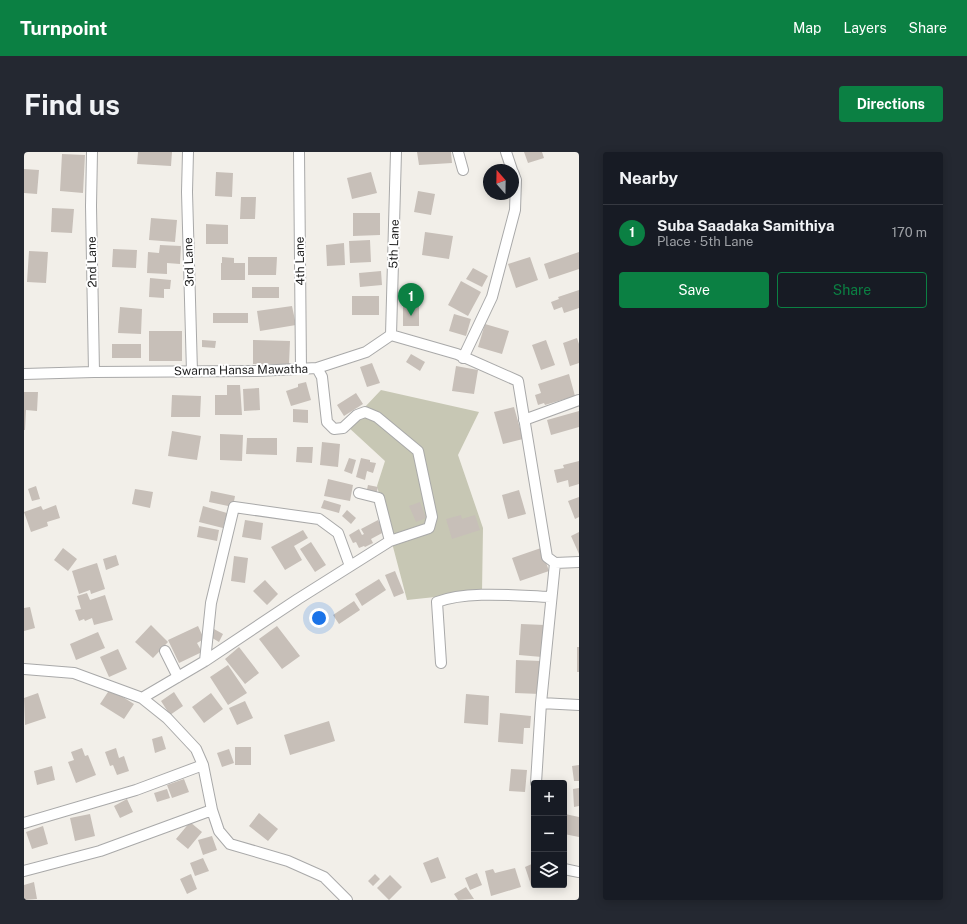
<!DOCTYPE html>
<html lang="en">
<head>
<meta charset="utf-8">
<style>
	body { margin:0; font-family:"Public Sans",sans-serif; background:#242831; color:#f1f3f6 }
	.controls { position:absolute; right:12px; bottom:12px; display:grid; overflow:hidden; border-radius:4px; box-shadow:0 2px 10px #0003 }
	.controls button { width:36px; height:36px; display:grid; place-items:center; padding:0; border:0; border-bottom:1px solid #363941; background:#171b24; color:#f1f3f6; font:20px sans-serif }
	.compass { position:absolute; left:459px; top:12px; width:36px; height:36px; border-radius:50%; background:#171b24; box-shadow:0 2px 10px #0003; rotate:340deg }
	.you { position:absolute; left:295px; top:466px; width:14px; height:14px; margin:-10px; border:3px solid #fff; border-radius:50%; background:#1a73e8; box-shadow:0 0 0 6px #1a73e833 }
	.badge { display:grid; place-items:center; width:26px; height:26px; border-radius:50%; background:#0b8043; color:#fff; font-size:13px; font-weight:700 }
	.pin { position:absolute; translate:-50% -33px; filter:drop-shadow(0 1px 2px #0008) }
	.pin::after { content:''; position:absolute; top:21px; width:14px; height:12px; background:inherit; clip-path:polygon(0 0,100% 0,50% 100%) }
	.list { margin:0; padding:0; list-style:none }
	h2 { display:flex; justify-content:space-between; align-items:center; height:52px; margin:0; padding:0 16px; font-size:17px }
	h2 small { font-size:13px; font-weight:400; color:#9ea1a6 }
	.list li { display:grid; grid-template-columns:26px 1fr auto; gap:12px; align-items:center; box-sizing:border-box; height:56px; padding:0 16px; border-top:1px solid #363941 }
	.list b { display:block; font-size:15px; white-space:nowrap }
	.list p { margin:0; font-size:13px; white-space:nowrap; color:#9ea1a6 }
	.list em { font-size:13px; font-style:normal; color:#9ea1a6 }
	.actions { display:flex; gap:8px; padding:12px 16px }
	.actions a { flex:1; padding:9px 0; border:1px solid #0b8043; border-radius:4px; text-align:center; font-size:14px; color:#0b8043 }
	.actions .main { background:#0b8043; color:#fff }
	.icon { flex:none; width:22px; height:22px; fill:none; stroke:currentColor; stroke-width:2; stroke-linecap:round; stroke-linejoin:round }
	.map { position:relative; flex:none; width:555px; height:748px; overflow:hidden; border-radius:4px }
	header { display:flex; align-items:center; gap:24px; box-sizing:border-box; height:56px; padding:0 20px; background:#0b8043; color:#fff }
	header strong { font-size:19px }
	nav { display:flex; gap:22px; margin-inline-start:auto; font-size:14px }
	.intro { display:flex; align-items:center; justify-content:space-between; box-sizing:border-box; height:96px; padding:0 24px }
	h1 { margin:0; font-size:28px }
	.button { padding:10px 18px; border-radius:4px; background:#0b8043; color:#fff; font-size:14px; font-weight:700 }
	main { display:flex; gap:24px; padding:0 24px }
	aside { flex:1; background:#171b24; border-radius:4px; box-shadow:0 2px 10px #0003 }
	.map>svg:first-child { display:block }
	.construction { fill:#c7c7b4 }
	.building { fill:#c7bfb8 }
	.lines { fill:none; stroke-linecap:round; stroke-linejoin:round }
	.minor-casing { stroke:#a9a9a9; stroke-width:12 }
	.minor { stroke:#fff; stroke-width:10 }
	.labels { text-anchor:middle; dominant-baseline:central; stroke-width:4; stroke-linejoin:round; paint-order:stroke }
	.street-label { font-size:12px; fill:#222; stroke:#fff }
</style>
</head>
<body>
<header>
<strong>Turnpoint</strong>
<nav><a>Map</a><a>Layers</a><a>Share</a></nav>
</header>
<div class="intro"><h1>Find us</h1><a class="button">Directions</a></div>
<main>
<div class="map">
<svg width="555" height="748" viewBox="0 0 555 748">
	<rect width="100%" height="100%" fill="#f2efe9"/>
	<path class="construction" d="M357 238 455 260 434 303 459 376 458 440 383 448 353 334 361 309 323 274Z"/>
	<path class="building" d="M114 0H148L147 14 113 12Z
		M393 0H427L428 11 395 13Z
		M500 0H518L520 6 504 11Z
		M38 2 61 3 59 41 36 39Z
		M0 17 15 18 13 42 0 41Z
		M192 20 209 21 208 45 191 44Z
		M347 20 353 41 328 47 323 26Z
		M394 39 411 42 407 63 390 60Z
		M217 45H232L231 67H216Z
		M28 56 50 57 48 81 27 80Z
		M329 61H356V83L329 84Z
		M127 66 153 68 151 90 125 88Z
		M182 72 204 73V92H182Z
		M401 80 429 84 425 107 398 103Z
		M346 88 347 110 326 111 325 89Z
		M320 91 321 113 303 114 302 93Z
		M136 93 157 94 156 112 143 111V122L123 121 124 100 135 101Z
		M89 97 113 98 112 116 88 115Z
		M5 99 24 100 22 131 3 130Z
		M555 100V117L525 127 520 112Z
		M198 105 210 106V111H221V128H197V111H198Z
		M224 105H253L252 123H224Z
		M506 105 514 128 492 136 484 112Z
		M449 116 464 124 458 135 442 127Z
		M357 119 358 133 336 135 335 121Z
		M126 126 147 128 146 137H140V146L125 145Z
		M437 129 457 140 444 164 424 153Z
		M228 135H255V146H228Z
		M555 138V156L540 161 538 155 530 158 527 150 535 147 534 145Z
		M328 144H355V163H328Z
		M268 154 272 173 236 179 233 159Z
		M379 154H395V174H379Z
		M96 155 118 157 117 182 94 181Z
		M189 161H224V171H189Z
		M430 162 447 167 442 184 425 179Z
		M461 172 485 179 478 202 454 195Z
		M125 179H158V209H125Z
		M553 186 555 192V211L546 214 539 191Z
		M178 188 192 189 191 196 178 195Z
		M229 188 266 189 265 212H229Z
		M522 188 531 213 517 218 508 193Z
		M88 192H117V206H88Z
		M387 202 401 210 396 219 382 210Z
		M348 211 356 231 343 235 336 215Z
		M432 214 454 218 450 242 428 239Z
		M545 222 551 244 521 253 520 251 514 253 511 243 517 241 514 232Z
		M282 230 287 248 267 254 262 239 274 235V232Z
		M203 233H216L218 263H191V243H203Z
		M235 236 236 258 220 259 219 237Z
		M0 240H14L13 259 2 258 1 278H0Z
		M332 241 339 252 320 264 313 253Z
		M148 243 177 244 176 265H147Z
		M490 255 499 287 479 292 470 260Z
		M269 257 284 258V271L269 270Z
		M555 259V275L527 283 523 268Z
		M148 279 177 284 173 308 144 304Z
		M196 282 219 283 218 309 196 308Z
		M223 286H253V303L222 302Z
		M298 290 316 292 314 315 296 313Z
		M273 295H289L288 311 272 310Z
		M325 306 332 308 328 322 320 319Z
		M337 306 346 308V310L352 311 349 321 343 319 341 328 332 325Z
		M555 309V332L545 335 544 328 533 331 530 318 540 316 539 313Z
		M304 327 329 333 326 349 300 344Z
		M344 333 354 335 352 344 342 342Z
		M12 334 16 347 8 349 4 337Z
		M111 337 129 340 126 356 108 352Z
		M495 338 502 362 484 367 478 343Z
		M187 339 211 344 209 355 185 350Z
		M555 345V365L551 367 544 349Z
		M300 348 317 353 315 361 297 356Z
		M396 350 402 366 392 370 385 354Z
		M32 353 36 366 23 370 24 374 7 380 0 360 17 354 19 358Z
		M179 354 203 361 199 376 175 370Z
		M323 358 332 366 327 372 318 364Z
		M437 363 438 367 451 363 456 378 428 387 422 367Z
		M221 368 239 371 237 388 218 385Z
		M354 368 360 380 347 387 349 391 341 395 340 394 335 396 332 390 329 391 325 383 335 377 338 383 340 382 337 377Z
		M175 374 195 378 193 389 173 385Z
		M279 378 284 386 270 394 278 408 261 418 247 395Z
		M555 380V402L547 384Z
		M287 390 302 413 291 420 276 397Z
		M39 396 53 407 44 419 30 408Z
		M517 396 525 419 496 429 488 406Z
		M92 403 95 413 82 418 79 407Z
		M210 404 224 406 221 431 207 429Z
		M73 411 81 437 67 442 66 438 55 442 48 419Z
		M371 419 380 441 370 445 361 423Z
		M355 427 362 438 338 454 331 442Z
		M241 428 254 442 243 453 229 439Z
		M63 441 66 448 81 443 89 468 70 473 68 466 61 469 60 467 55 469 51 458 57 457 53 444Z
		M330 449 336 458 315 472 309 463Z
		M6 455 11 476 0 479V456Z
		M497 472 521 473 518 505 495 503Z
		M127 473 144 490 129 506 111 490Z
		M174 474 180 487 173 491 178 500 155 511 144 488Z
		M253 474 276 504 258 517 235 487Z
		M190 477 199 482 195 490 185 484Z
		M74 480 81 496 52 508 46 492Z
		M215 495 235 521 221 532 201 507Z
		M553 495H555V520H553Z
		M94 497 103 517 85 525 76 505Z
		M492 508 517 509 516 542 491 541Z
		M204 513 223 541 204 553 186 525Z
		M86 537 110 552 100 567 76 552Z
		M150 540 159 554 146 563 137 549Z
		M14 541 22 566 1 573 0 546Z
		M187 541 199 557 180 571 168 555Z
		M442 542 465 544 464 573 440 571Z
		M221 549 229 566 213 573 205 556Z
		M476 561 507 564 506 576H500L499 592 474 590Z
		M305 569 311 589 266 603 260 583Z
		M138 584 142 597 131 601 128 587Z
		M211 595H227V613H211Z
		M58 596 61 604 64 603 72 623 52 631 44 610 50 608 47 600Z
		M92 596 95 606 100 604 105 619 93 623 89 613 86 614 81 600Z
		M205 597 210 611 198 615 193 601Z
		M555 613V629H550L548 614Z
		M28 614 31 628 13 633 10 619Z
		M487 617 503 618 501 640 485 639Z
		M160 627 165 640 148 646 143 633Z
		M555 636V654L550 655 549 637Z
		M143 637 146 646 133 650 130 641Z
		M103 647 109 660 96 666 90 654Z
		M235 661 254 677 244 689 225 674Z
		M66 662 71 684 51 689 46 666Z
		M541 662 555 665V685L540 682Z
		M166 670 178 680 164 697 152 687Z
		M19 674 24 692 8 697 2 680Z
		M188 684 193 698 179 703 174 688Z
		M414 705 422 726 407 731 399 711Z
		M179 706 185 719 171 724 166 711Z
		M510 711V732L507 733 501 715Z
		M491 716 497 735 467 744 461 719 469 717 471 721Z
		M453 721 458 733 446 738 441 726Z
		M167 722 173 737 163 742 156 727Z
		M351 722 356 727 349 734 344 729Z
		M366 723 378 735 365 748 353 736Z
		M10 730 13 747 0 748V733Z
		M442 735 450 747 434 748 430 742Z"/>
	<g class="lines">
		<g class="minor-casing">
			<path id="minor" d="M68 0 67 54 70 220
				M164 0 163 40 168 220
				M275 0 277 217
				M434 0 439 18
				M482 0 488 18
				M367 183 372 0
				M439 206 468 145 491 58 492 28 489 20
				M0 222 70 220 233 219 293 216 342 200 367 183 433 202 494 229 523 405 531 411 555 410
				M500 268 555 248
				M335 341 355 346 366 389
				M141 499 154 525
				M181 509 187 451 210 355 295 367 314 381 326 414
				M417 511 413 450C444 438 494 444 527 445
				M0 517 50 521 118 546 143 566 172 597 179 613 188 658 76 699 0 719
				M118 546 181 509 274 447 366 389 405 376 408 365 394 299 353 265 341 260 333 263 319 276 310 277 303 270 298 225 293 216
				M517 551 555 553
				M512 631 517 551 531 411
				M188 658 195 679 206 692 264 709 300 725 323 748
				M0 671 112 638 179 613
				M540 717 555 720"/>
		</g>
		<use href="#minor" class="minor"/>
	</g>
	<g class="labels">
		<g class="street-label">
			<text transform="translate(370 92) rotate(-88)">5th Lane</text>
			<text transform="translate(276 109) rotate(-91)">4th Lane</text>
			<text transform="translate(68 110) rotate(-91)">2nd Lane</text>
			<text transform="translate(165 110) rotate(-92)">3rd Lane</text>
			<text transform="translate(217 218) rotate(-1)">Swarna Hansa Mawatha</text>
		</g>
	</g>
</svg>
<div class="controls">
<button>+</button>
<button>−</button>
<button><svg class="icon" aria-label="layers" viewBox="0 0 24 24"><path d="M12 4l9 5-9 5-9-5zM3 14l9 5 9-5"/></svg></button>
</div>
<svg class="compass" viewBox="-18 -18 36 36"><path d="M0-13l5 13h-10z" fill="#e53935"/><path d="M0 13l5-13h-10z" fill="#9ea1a6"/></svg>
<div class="you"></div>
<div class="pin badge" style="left:387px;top:164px">1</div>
</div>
<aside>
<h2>Nearby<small></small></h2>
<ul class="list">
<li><span class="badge">1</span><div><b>Suba Saadaka Samithiya</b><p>Place · 5th Lane</p></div><em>170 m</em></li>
</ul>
<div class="actions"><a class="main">Save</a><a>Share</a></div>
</aside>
</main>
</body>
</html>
